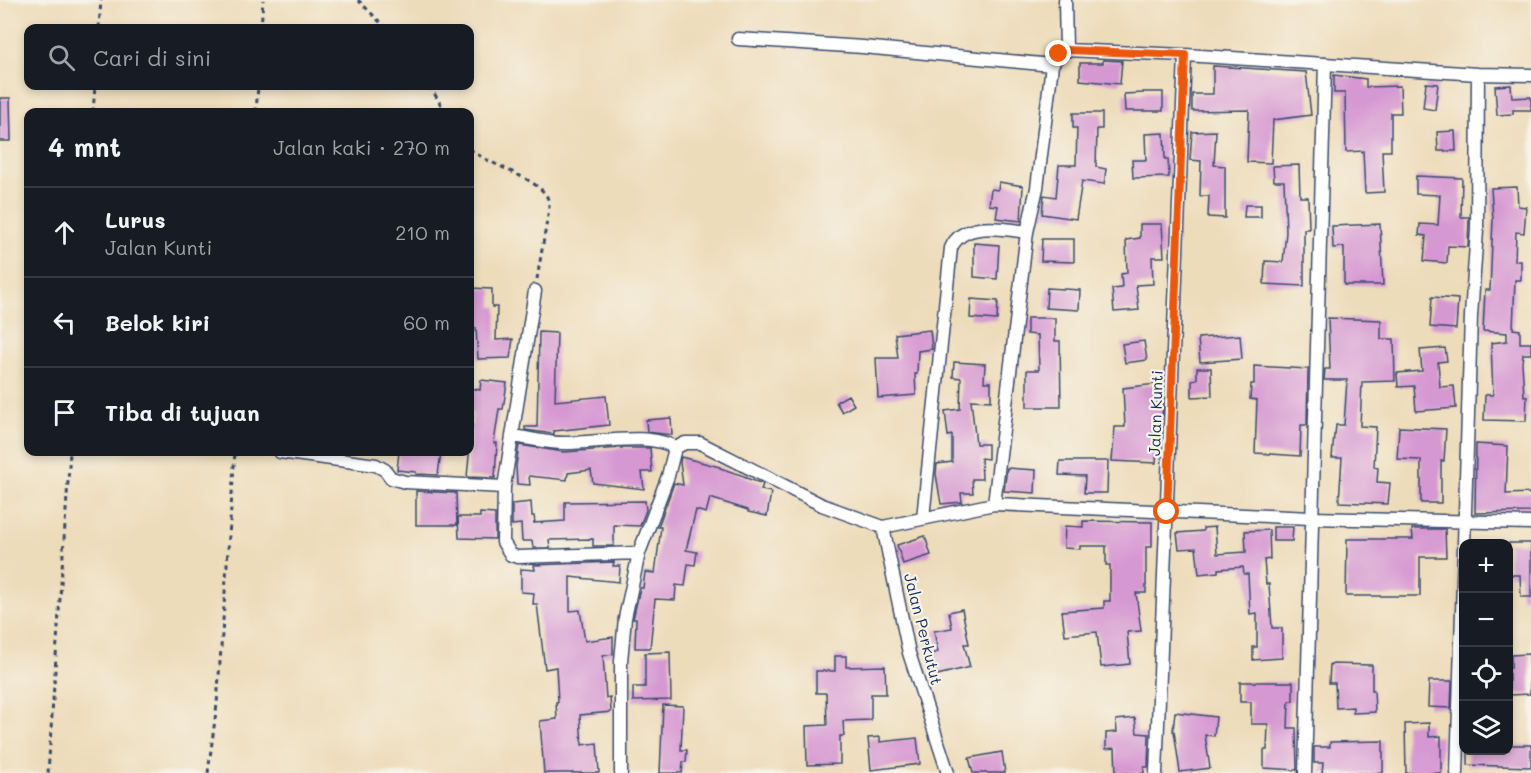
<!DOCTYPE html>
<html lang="id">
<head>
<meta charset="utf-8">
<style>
	body { margin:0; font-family:Mali,sans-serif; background:#242831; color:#f1f3f6 }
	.controls { position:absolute; right:18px; bottom:18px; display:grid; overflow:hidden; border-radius:12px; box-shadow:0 3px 9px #0003 }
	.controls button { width:54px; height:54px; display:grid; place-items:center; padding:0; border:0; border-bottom:2px solid #363941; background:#171b24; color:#f1f3f6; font:30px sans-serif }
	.stop { position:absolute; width:18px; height:18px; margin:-14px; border:4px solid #ea580c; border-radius:50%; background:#fff }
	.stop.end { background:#ea580c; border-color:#fff; box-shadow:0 2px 6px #0008 }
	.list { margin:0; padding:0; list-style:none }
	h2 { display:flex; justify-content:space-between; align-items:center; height:78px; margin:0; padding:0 24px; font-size:26px }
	h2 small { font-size:20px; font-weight:400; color:#9ea1a6 }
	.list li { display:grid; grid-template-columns:39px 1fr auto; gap:18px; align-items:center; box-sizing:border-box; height:90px; padding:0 24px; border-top:2px solid #363941 }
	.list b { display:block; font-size:22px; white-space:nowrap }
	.list p { margin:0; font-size:20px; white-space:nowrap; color:#9ea1a6 }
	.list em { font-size:20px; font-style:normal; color:#9ea1a6 }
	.icon { flex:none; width:33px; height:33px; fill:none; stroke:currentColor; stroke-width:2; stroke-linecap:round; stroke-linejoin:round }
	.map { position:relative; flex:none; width:1531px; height:773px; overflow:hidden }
	.search { position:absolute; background:#171b24; box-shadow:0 3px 9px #0003; left:24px; top:24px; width:450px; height:66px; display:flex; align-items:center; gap:15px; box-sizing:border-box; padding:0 21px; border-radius:12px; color:#9ea1a6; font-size:22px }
	.panel { position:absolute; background:#171b24; box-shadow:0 3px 9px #0003; left:24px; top:108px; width:450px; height:348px; border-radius:12px }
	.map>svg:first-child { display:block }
	.building { fill:#d698d2 }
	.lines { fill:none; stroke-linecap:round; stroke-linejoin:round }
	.street-casing { stroke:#3a496c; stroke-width:15 }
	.path { stroke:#3a496c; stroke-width:3; stroke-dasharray:4.5 4.5; stroke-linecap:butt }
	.street { stroke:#fff; stroke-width:12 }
	.route { stroke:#ea580c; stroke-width:8 }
	.labels { text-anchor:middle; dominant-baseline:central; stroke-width:4.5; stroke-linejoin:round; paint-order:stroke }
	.street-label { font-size:16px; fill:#1b2f5e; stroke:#f7f3e8 }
</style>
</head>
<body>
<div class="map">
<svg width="1531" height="773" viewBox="0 0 1531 773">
	<rect width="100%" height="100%" fill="#f7f3e8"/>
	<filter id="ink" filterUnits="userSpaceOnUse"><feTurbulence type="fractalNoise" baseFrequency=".0167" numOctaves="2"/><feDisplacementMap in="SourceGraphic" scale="12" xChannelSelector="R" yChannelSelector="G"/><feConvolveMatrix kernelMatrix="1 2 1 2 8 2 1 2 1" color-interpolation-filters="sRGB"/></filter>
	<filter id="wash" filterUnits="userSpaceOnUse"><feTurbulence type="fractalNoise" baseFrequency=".008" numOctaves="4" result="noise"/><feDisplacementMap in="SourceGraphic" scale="24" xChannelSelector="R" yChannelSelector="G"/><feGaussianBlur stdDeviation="1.35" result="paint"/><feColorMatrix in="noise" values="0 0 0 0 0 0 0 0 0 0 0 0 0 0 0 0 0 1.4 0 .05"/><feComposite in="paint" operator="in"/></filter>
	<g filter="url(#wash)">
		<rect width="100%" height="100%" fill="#eddcba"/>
		<g id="blocks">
			<path class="building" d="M1103 60 1122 61 1120 84 1080 80V63H1103Z
				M1213 66 1306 72 1311 115 1273 120 1271 163 1247 162 1249 110 1192 111V94H1213Z
				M1334 75 1366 79V87L1400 86 1401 113H1391V151H1382L1384 192 1365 193 1363 151 1346 152 1345 93H1334Z
				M1426 83 1438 84 1435 110 1423 108Z
				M1511 85 1512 98 1531 97V110H1513V114L1497 115 1495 86Z
				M1143 92H1163V111H1125L1124 94 1143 93Z
				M0 98H10L11 141H0Z
				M1073 113H1102V129H1097L1096 167 1106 169 1104 184 1082 181 1076 219 1042 214 1044 195 1056 197 1059 165H1076L1077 128H1073Z
				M1216 131 1214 165 1225 166V218L1208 217 1209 196H1200L1201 161 1190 160 1192 132Z
				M1455 131 1456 151H1438L1437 132Z
				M1164 133 1165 159H1168L1169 177 1133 178 1132 160H1146L1145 134Z
				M1299 165 1300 197H1308L1309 229H1304V286L1264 284 1265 261 1283 262 1286 232 1284 181H1274L1273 166Z
				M1416 176 1462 178 1461 217H1469L1468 247 1448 246 1447 263 1424 261 1426 236 1419 235 1420 224 1438 225 1440 195 1416 194Z
				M999 182 1023 186 1021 221 996 218 998 206 989 205 991 189 998 190Z
				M1517 187 1518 206 1526 207 1524 233 1516 232 1515 261H1521V280H1515L1513 329 1520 330V343H1531V354H1523L1522 363 1524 396H1527L1526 421 1484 420 1485 395H1493L1491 343 1507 341V333L1483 331 1485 290H1490L1493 219 1491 188Z
				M1245 205H1261V217H1244Z
				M1140 224H1162L1164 257H1152L1153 284 1136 285 1139 310 1114 312 1112 289 1122 288 1121 274 1127 273 1126 240 1140 238Z
				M1380 224 1383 285H1344V247L1333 248 1332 226Z
				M1042 239H1074V262L1041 261Z
				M974 243 999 245 997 279 974 277Z
				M470 288 492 289V307H497L496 340 513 339 510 358 478 359 476 328H471L472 302H470Z
				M1047 288 1080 290 1079 310 1046 308Z
				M1432 297 1458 299 1456 329 1430 327Z
				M971 299 998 301 997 320 970 318Z
				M1027 318H1055V341H1060L1061 407H1027V370H1039L1038 335 1027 334Z
				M1328 318 1381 320V339H1394L1395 381 1362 382 1360 426 1376 427 1374 467 1378 468 1377 482 1390 483 1388 504 1339 502 1342 458H1332L1334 435H1335L1336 425H1344L1347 380H1324L1325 369H1330Z
				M930 330 932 349 918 351 917 374H915L916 395 878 398 876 358H898L895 334Z
				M539 332 557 333 555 401 606 396 609 425 554 431V434L525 430V427H537Z
				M1240 335 1242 359 1200 362 1198 338Z
				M1144 341 1147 360 1125 363 1122 344Z
				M1445 348 1447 361 1438 362 1440 387 1454 386 1456 408 1416 411 1414 386 1398 387 1397 373 1422 371 1420 350Z
				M954 362 985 364 984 382H991V401L971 400 976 444H988V459L981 458 982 479H972L973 493H961L962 502 941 504 936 474 937 464 952 462V435L948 436 945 411 960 409 961 378 953 377Z
				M1254 366 1308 369 1307 425H1301L1300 456 1255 453 1257 400 1250 399 1251 384H1254Z
				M1197 368H1211L1212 396 1192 397V380L1197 379Z
				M481 380 507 383 503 409H499L494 443H497L495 478 467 477 473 414 470 413V388L480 390Z
				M1156 384 1158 403H1163L1162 416H1154V442L1157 443 1156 463 1112 461 1115 427H1125L1123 388Z
				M848 395 854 405 842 412 836 402Z
				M671 418 672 435 647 432 646 420Z
				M1399 427 1446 429 1444 461H1441V503H1421V460L1397 459Z
				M1476 444 1508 446 1506 494 1531 493V512L1475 513Z
				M519 445 564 452 622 448H650L652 472H642L644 489 593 483 591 470 568 473 567 480 529 476 530 485 517 484 516 466Z
				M399 452H441L438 475 416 474V472L397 470Z
				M681 457 720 467V468L747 477 746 478 763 484 761 490 771 492 767 516 748 512V510L710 498 706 513 696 510 686 550 697 552 695 565 688 564 685 586 676 585 675 600 655 599 650 648H635L636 619H633L640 588H643L645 572 655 573 661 527H658L674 483 683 485 680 462Z
				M1060 461H1108L1107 493H1084L1085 476 1059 475Z
				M1007 468 1036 470 1035 493 1004 491Z
				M416 491 456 493 457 525H416Z
				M645 501 646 510 640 526 614 525V546H593V539L549 540 550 548H533L532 541H522L521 524 512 525V504L531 502 532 516H534L535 523H533L565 521V502Z
				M480 513 495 514V539L459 538 458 517H480Z
				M1083 521 1152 522V547H1146V593H1136L1141 631 1127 632 1130 664 1101 667 1097 632 1065 635 1062 611 1104 608V601H1110V565H1106V546H1080V549L1064 548 1065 526 1083 527Z
				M1215 527 1217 554 1246 552 1245 531 1269 530 1270 559 1264 560 1266 584H1269L1272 628H1282V658L1253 660V647H1257V613L1250 614 1248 574H1244L1243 567 1218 569V572L1199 574 1196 548 1179 549 1177 533 1203 531V528Z
				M1273 527H1293L1292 541H1273Z
				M1412 529H1445L1446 557H1420V596H1346L1347 539H1413Z
				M925 536 931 555 903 564 897 545Z
				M1509 543H1531V597H1521L1520 575H1509Z
				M614 562 613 566H620L619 582 570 577V611L580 610 585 641 613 637V654L603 656 606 698 610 697 611 712 580 715 582 745 597 743 599 773H544L540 721 557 719 556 702H558L556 667 545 669 537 604H533L534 593 521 592V569L535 570 534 565Z
				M962 609 969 644H964L970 667 937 675 931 654 938 652 934 631 952 628 949 612Z
				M670 652 671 700 633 701V687H645V653Z
				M1529 654 1530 694 1509 695V668H1511V655Z
				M835 656H846V667L885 666 886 694H871V720L843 721 844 736H840V764L807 765 806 726 827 725 826 693H816V671H835Z
				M1330 664 1372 665V690H1374L1375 712 1353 713V707L1336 708 1335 683H1329Z
				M1429 681H1452L1451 708 1428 707Z
				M1240 682H1293V701H1289L1288 728H1296L1297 770 1264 768V750H1267L1268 724H1251V702H1240Z
				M663 705 683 706 681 750H687L686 762H683L682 773H660Z
				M1175 712 1216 717 1214 736 1205 735 1210 768 1180 772 1174 731H1173Z
				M1135 718 1137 733 1149 734 1148 767H1144V773H1116L1115 748 1106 749V733L1117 732 1116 720Z
				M1429 723V737L1441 736V773H1406L1405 724Z
				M880 737V742L917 738 920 764 871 770 868 738Z
				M1383 741V773H1322L1323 763H1314V747H1330V742Z
				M1509 745H1531V767L1468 765V750H1509Z
				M1002 752 1005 773H973L969 758Z"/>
		</g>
	</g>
	<g filter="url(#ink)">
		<use href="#blocks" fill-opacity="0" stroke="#3a496c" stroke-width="1.5"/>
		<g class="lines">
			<g class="street-casing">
				<path id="street" d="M1065 0 1066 50
					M738 39 863 47 1052 65
					M535 291 504 487 503 542 511 555 518 557 639 553
					M512 436C529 438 547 443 564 443 593 444 651 431 675 448
					M280 452 376 465 385 470 391 478 405 482 504 487
					M994 504 1027 232 1037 188 1052 65 1059 54 1066 50 1185 55 1478 74 1531 75
					M923 518 951 248C963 220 1004 229 1027 232
					M883 527 909 653 948 773
					M1464 544 1471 316 1477 230 1478 74
					M621 773V661L625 618 639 553 668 476 675 448 685 443H700L822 505 883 527 994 504 1311 518 1531 523
					M1156 773 1185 55
					M1305 773 1325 64
					M1457 773 1464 548"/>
			</g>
			<path class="path" d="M358 0 386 28
				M99 28 101 0
				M261 28 263 0
				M430 86 445 112
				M93 112 95 86
				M256 112 258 86
				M470 149C489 165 534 177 546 195 549 200 549 204 549 209L537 279
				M48 773 70 452
				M208 773 217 704 235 452"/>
			<use href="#street" class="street"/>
		</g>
	</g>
	<g class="lines" filter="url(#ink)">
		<path class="route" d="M1059 54 1066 50 1185 55 1167 512"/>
	</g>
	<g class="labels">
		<g class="street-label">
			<text transform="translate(1155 413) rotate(-88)">Jalan Kunti</text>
			<text transform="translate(924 629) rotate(76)">Jalan Perkutut</text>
		</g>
	</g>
</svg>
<div class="controls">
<button>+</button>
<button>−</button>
<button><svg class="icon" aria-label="locate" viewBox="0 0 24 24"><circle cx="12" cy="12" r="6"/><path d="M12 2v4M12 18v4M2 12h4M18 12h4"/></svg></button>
<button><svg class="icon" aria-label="layers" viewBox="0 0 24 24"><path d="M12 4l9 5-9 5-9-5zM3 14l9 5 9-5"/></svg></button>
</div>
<div class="stop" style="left:1167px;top:512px"></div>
<div class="stop end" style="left:1059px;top:54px"></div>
<div class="search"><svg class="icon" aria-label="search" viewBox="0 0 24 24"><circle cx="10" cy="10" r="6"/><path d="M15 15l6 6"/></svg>Cari di sini</div>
<section class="panel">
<h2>4 mnt<small>Jalan kaki · 270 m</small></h2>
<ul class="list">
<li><svg class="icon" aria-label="ahead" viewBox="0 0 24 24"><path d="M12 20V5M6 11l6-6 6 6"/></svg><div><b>Lurus</b><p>Jalan Kunti</p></div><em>210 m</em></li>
<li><svg class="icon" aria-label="left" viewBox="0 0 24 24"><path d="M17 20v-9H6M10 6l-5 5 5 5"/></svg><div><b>Belok kiri</b></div><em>60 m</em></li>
<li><svg class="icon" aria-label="arrive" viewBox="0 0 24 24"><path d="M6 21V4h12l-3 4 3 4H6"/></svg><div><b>Tiba di tujuan</b></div></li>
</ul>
</section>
</div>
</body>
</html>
